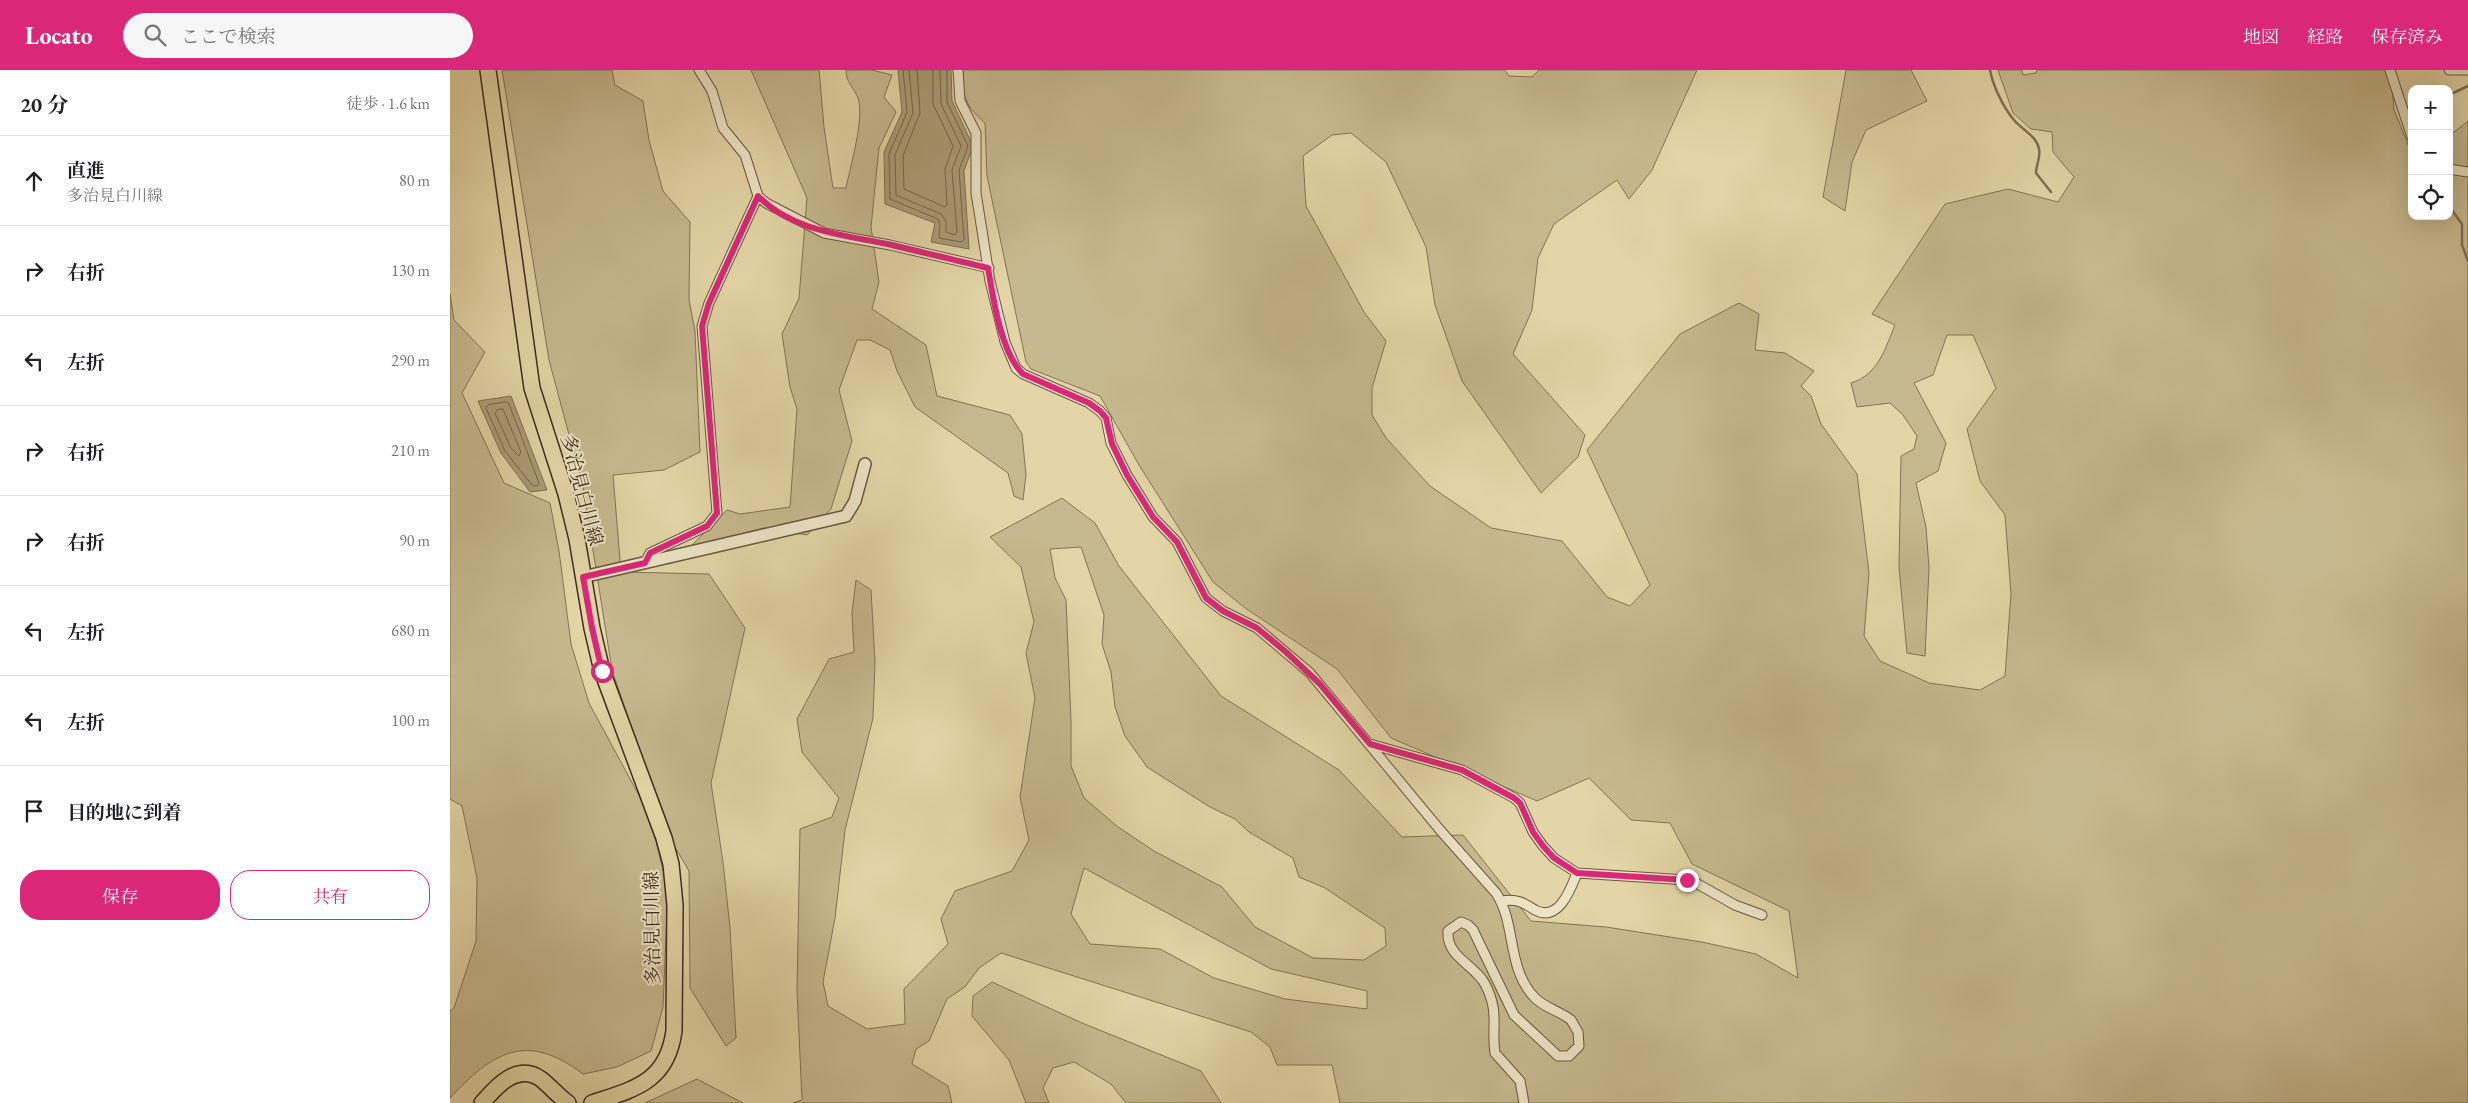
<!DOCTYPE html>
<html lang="ja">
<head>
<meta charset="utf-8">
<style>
	body { margin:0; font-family:"EB Garamond","Noto Serif JP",serif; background:#f6f6f6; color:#202124 }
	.controls { position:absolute; right:15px; top:15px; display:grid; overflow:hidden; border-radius:10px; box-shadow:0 5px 20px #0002 }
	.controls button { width:45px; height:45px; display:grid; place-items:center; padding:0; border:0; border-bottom:1px solid #e0e0e0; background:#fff; color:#202124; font:25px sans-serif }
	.stop { position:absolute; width:15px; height:15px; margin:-11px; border:4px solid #db2777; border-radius:50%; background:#fff }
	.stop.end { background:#db2777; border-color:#fff; box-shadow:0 1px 5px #0008 }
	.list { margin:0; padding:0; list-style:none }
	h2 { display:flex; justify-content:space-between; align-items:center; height:65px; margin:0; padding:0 20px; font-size:21px }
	h2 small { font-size:16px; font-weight:400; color:#757577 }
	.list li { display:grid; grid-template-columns:32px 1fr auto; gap:15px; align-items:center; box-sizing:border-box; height:90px; padding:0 20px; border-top:1px solid #e0e0e0 }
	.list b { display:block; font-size:19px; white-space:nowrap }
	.list p { margin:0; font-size:16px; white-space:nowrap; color:#757577 }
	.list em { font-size:16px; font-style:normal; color:#757577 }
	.actions { display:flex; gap:10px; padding:15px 20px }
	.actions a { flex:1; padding:11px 0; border:1px solid #db2777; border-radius:20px; text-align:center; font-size:18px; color:#db2777 }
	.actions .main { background:#db2777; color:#fff }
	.icon { flex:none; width:28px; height:28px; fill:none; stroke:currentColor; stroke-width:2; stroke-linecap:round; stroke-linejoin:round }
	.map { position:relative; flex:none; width:2018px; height:1033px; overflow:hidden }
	header { display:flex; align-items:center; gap:30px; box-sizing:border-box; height:70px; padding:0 25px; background:#db2777; color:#fff }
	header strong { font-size:24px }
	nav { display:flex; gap:28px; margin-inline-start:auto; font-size:18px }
	.search { width:350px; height:45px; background:#f6f6f6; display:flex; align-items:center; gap:12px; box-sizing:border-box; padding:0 18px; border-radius:28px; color:#757577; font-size:19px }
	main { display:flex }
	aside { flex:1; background:#fff }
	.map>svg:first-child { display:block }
	.green { fill:#c7b98f; stroke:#837455; fill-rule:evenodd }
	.water { fill:#ab9c77; stroke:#807052 }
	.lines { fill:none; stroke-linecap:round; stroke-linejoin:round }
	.shore { stroke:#756549; stroke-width:1 }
	.stream { stroke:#807052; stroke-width:2.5 }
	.minor-casing { stroke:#68583e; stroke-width:11 }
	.tertiary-casing { stroke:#68583e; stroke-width:14 }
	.primary-casing { stroke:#3f2e1b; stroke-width:18 }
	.minor { stroke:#ede4c6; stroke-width:9 }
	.tertiary { stroke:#ede4c6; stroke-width:11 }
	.primary { stroke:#e3d5a7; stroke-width:15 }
	.route { stroke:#db2777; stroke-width:6 }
	.labels { text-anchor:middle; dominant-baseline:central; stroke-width:4; stroke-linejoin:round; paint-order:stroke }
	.street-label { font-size:19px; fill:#3f2e1b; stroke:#ede4c6 }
</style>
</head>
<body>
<header>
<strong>Locato</strong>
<div class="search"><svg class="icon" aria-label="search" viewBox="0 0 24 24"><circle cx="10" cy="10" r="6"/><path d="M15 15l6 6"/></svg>ここで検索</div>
<nav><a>地図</a><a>経路</a><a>保存済み</a></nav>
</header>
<main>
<aside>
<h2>20 分<small>徒歩 · 1.6 km</small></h2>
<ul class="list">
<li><svg class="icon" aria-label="ahead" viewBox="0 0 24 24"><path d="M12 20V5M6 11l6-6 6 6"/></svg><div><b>直進</b><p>多治見白川線</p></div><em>80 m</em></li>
<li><svg class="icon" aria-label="right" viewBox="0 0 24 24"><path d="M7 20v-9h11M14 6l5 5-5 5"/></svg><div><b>右折</b></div><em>130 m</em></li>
<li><svg class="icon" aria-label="left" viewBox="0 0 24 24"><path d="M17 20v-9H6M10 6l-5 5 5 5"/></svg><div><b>左折</b></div><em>290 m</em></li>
<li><svg class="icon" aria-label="right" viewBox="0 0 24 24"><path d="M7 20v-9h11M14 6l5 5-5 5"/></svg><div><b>右折</b></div><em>210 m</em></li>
<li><svg class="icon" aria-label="right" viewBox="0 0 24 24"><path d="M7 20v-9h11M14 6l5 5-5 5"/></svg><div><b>右折</b></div><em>90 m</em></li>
<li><svg class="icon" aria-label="left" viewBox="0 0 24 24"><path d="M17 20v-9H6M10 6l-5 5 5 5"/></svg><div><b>左折</b></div><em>680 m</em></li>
<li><svg class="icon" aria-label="left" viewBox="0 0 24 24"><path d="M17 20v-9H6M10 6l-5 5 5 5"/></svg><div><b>左折</b></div><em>100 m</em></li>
<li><svg class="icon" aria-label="arrive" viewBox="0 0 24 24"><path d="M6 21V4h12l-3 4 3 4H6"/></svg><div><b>目的地に到着</b></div></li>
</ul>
<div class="actions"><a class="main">保存</a><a>共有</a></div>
</aside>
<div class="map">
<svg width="2018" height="1033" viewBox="0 0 2018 1033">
	<rect width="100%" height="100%" fill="#e3d5a7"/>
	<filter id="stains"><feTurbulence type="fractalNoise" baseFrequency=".004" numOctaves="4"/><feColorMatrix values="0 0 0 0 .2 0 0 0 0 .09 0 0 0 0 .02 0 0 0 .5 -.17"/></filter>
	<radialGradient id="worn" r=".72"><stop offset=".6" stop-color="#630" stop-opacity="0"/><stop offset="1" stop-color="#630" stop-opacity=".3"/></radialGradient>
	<path class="green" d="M52 0H162L165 15 193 31 199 70 213 121 240 152 239 230 245 261 250 382 214 400 163 405 171 502 259 504 295 558 261 713 273 792 280 858 286 968 276 976 240 918 239 801 219 767 162 600 133 417 99 290Z
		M301 0H369L374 57 383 118H396C400 97 415 48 408 28 405 19 395 11 396 0H422L442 5 434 27 446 42 429 78 421 157 429 212 422 239 476 275 487 326 560 345 572 364 576 405 573 430 564 426 558 403 465 337 447 301 440 280 420 270H407L389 320 402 371 381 439 357 465 314 458 241 476 277 440 290 444 340 437 347 339 340 317 332 264 349 228 357 128Z
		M513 0H1055L1059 6 1082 7 1089 0H1247L1202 100 1179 129 1167 110 1104 154 1088 188 1082 240 1063 284 1135 365 1128 387 1091 423 1012 311 985 235 976 177 936 92 901 63 882 65 853 86 856 136 914 242 936 271 922 318V345L936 368 980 416 1041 458 1112 471 1157 527 1180 536 1200 515 1137 380 1230 264 1289 233 1309 244 1305 280 1335 283 1364 301 1351 316 1361 326 1371 354 1407 404 1419 503 1414 566 1430 591 1479 613 1530 620 1555 606 1561 524 1555 445 1530 411 1517 359 1546 318 1523 265H1497L1483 305 1464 313 1496 373 1488 401 1466 413 1476 457 1479 498 1475 586 1457 583 1449 497 1451 386 1464 379 1467 366 1453 345 1440 333 1407 337 1401 313C1428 305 1435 279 1445 255L1422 244 1495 134 1558 119 1608 132 1624 107 1603 82 1602 62 1581 59 1563 43 1548 0H1572L1573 5 1586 3 1587 0H1941L1944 40 1962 84V146H1999V66L2018 51V1033H890L882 995H827L820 977 801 962 551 883 529 898 515 917 497 929 479 971 466 979 462 994 498 1016 502 1033H343L352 1030 347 920 350 759 382 747 389 728 352 682 347 649 379 589 404 582 402 543 406 510 421 520 425 592 423 648 395 760 385 848 373 912 378 936 417 959 455 954 454 919 498 874 491 849 505 821 562 801 579 770 570 727 585 628 576 583 584 552 571 497 540 467 612 428 645 453 669 496 771 626 889 700 952 767 1013 765 1081 851 1156 857 1252 872 1306 884 1348 908 1339 841 1242 794 1220 753 1181 750 1139 708 1087 731 941 668 887 599 795 538 763 512 689 395 650 326 581 299 576 292 537 106 535 53C515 36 512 25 513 0ZM631 477 654 545 652 574 661 602 665 637 675 666 697 697 760 737 785 749 799 762 843 788 849 807 875 818 935 858 936 876 914 890 863 888 805 857 772 817 704 781 668 757 634 728 621 696V651L616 530 605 508 600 479ZM634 798 821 899 917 921V939L835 929 764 908 710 879 640 874 621 844Z
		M1396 0H1461L1477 31 1416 60 1402 92 1395 141 1373 127Z
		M0 223 4 250 35 282 12 323 54 413 100 433 109 481 121 574 139 633 199 744 218 820 213 937 201 981 167 997 133 1004C76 961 43 982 0 1028V941L4 938 26 871 27 808 12 736 0 729Z
		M542 912 632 953 751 1001 771 1033H676L661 1014 624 992 603 998 593 1018 599 1033H576L559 990 522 946 523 926Z
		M247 1009 293 1033H195Z"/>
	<path class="water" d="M448 0H501L502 31 523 76 514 101 519 179 481 172 485 153 435 134 434 82 452 42Z
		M61 326 97 420 80 422 51 383 28 331Z"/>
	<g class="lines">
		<path class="shore" d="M453 0 457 42 439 84 440 129 488 149 490 154 489 168 511 172 514 170 509 100 518 76 497 32V0
			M459 0 463 43 445 85 446 125 491 144 496 151V162L505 165 507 162 502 100 511 76 491 34 490 0
			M467 0 470 43 453 86 454 119 495 137 497 134 495 99 503 76 483 34V0
			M56 332 59 334 89 413 87 416 82 415 55 381 36 338 38 335Z
			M53 339 71 382 69 386 61 378 45 343 47 340Z"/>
		<path class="stream" d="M1540 0C1543 16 1553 37 1564 50 1572 60 1587 66 1589 79 1591 87 1586 95 1586 103L1601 122
			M1999 25 2018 16
			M1999 136 2012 154V175L2018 191"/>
		<g class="minor-casing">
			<path id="minor" d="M249 0 262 21 273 58 295 85 308 126 316 133 374 163 440 175 539 198
				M508 0 510 31 526 63V123L540 211 555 272 566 298 573 304 639 333 650 341 656 348 661 373 677 405 703 447 727 472 756 528 773 541 807 558 860 603 990 760 1046 823C1067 855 1056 898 1085 928 1095 938 1110 941 1121 950L1128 962 1129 976 1119 986H1108L1064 945 1023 860 1018 855 1011 852 998 861C996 887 1024 894 1035 914 1050 943 1041 956 1045 983L1070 1011 1074 1033
				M1940 0 1962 67
				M1999 0H2018
				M1999 99 2018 102
				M195 493 200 483 257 456 267 443 252 256 259 233 308 126
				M920 674 1012 700 1064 728 1070 733 1083 762 1093 776 1104 788 1127 803 1237 810 1246 813 1285 835 1312 845
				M1052 831C1066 828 1074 833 1085 840 1109 853 1121 818 1127 803"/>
		</g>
		<g class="tertiary-casing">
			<path id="tertiary" d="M133 507 396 446 405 431 415 394"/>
		</g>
		<g class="primary-casing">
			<path id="primary" d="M38 0 82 318 116 424 127 469 142 558 152 601 214 768 221 794 225 835 224 961C217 1012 185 1019 142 1033
				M32 1033C46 1017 67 992 91 1009 101 1017 108 1026 118 1033"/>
		</g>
		<use href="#minor" class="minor"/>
		<use href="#tertiary" class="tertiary"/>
		<use href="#primary" class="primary"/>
	</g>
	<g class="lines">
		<path class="route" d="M152 601 142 558 133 507 195 493 200 483 257 456 267 443 252 256 259 233 308 126C343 162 396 165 442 175 474 183 506 190 538 198 543 228 551 283 573 304L639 333 650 341 656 348 662 374 677 405 703 447 727 472 756 528 773 541 807 558 836 582 870 614 920 674 1012 700 1064 728 1070 733 1083 762 1093 776 1104 788 1127 803 1237 810"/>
	</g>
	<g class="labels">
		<g class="street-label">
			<text transform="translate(132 420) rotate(75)">多治見白川線</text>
			<text transform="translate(202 858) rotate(-91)">多治見白川線</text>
		</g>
	</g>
	<rect width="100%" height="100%" filter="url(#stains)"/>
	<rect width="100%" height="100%" fill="url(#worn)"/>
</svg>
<div class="controls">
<button>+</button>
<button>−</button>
<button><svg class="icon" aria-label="locate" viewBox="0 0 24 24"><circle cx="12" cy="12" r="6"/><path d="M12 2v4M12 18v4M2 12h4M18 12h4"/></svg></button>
</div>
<div class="stop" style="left:152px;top:601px"></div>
<div class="stop end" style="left:1237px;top:810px"></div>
</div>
</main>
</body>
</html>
